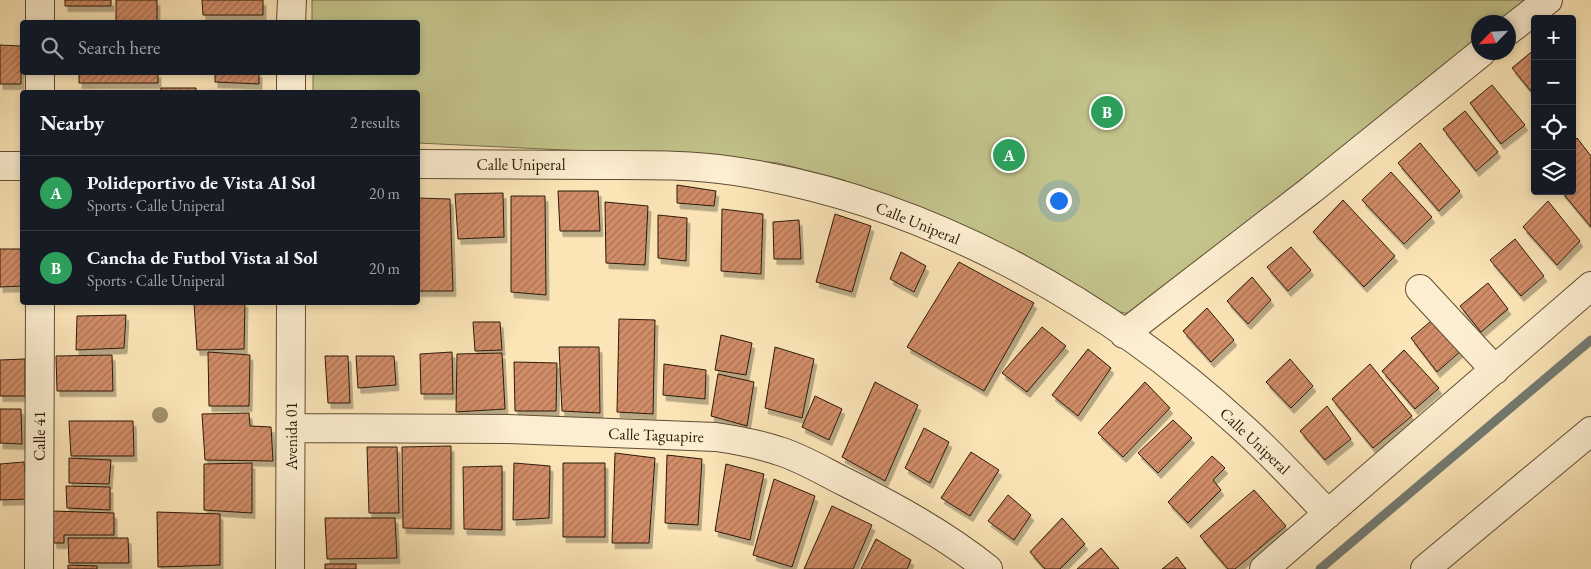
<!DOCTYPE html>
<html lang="en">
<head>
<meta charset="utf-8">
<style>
	body { margin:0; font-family:"EB Garamond",serif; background:#242831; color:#f1f3f6 }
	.controls { position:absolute; right:15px; top:15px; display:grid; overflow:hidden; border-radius:5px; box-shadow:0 2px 8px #0003 }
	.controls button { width:45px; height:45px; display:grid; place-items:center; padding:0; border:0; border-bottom:1px solid #363941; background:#171b24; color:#f1f3f6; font:25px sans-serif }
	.compass { position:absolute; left:1471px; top:15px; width:45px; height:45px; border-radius:50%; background:#171b24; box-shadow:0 2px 8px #0003; rotate:245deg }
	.you { position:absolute; left:1058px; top:200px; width:18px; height:18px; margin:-12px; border:4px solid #fff; border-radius:50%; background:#1a73e8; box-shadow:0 0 0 8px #1a73e833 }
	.badge { display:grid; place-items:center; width:32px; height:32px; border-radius:50%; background:#ea580c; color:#fff; font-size:16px; font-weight:700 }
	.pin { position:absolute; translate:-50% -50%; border:2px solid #fff; box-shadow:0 1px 5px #0006 }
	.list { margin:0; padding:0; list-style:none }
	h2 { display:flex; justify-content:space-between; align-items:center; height:65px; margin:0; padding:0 20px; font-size:21px }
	h2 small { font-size:16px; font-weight:400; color:#9ea1a6 }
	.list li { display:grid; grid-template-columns:32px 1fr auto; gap:15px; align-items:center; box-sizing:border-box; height:75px; padding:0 20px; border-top:1px solid #363941 }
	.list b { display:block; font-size:19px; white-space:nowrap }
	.list p { margin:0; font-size:16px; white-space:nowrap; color:#9ea1a6 }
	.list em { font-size:16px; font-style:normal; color:#9ea1a6 }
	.icon { flex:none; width:28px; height:28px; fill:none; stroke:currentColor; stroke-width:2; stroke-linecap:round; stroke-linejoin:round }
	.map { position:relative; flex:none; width:1591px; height:569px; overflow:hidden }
	.search { position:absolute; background:#171b24; box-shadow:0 2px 8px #0003; left:20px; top:20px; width:400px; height:55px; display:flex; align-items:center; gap:12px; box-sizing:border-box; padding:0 18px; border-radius:5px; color:#9ea1a6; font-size:19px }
	.panel { position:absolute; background:#171b24; box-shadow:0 2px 8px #0003; left:20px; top:90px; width:400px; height:215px; border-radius:5px }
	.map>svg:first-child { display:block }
	.pitch { fill:#c3c38b; stroke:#776e4a }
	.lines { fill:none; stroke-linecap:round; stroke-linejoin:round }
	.stream { stroke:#747b73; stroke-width:9 }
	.building { fill:url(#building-hatch); stroke:#2b1a08; filter:url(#shadow) }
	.minor-casing { stroke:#5f4d34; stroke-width:30 }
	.minor { stroke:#fceed0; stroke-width:28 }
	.tree { fill:#a2916c }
	.labels { text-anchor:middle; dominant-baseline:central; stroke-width:4; stroke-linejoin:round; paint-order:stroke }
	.street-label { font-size:16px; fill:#2b1a08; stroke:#fceed0 }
</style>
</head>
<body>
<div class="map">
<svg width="1591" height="569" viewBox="0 0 1591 569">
	<defs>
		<pattern id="building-hatch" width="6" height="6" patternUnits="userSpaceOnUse" patternTransform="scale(1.25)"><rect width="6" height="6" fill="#d18c68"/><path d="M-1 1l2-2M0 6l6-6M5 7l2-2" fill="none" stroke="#aa7254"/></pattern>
		<filter id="shadow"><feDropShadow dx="3" dy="5.5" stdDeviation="0" flood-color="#0004"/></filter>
	</defs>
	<rect width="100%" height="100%" fill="#fbe5b7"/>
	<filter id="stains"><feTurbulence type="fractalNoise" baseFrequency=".004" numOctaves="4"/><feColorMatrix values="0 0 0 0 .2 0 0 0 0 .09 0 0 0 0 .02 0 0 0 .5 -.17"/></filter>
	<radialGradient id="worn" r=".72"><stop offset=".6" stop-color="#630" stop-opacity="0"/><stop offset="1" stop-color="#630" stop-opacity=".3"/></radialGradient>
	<path class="pitch" d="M312 0H1532L1503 22H1478V42L1130 314 1120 312 1107 306 1052 270 844 180 778 163 711 157 418 143V92H313V73L418 72V22H312Z"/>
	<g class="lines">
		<path class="stream" d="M1320 569 1591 340"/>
	</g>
	<path class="building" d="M65 0H111V6H65Z
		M116 0H157V22H116Z
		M202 0H263V15H203Z
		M0 45 21 46V84H0Z
		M1535 49V96L1512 68Z
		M79 72H158V83H79Z
		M215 72H259V84L215 82Z
		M1492 85 1525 125 1501 144 1470 103Z
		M161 88H196V92H161Z
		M1465 111 1498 152 1476 171 1443 129Z
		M1577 138 1591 156V227L1561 191H1572V143Z
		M1420 143 1460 191 1439 211 1398 163Z
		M1391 172 1432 217 1404 244 1362 200Z
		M677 185 716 191 714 206 677 203Z
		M558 191H598L600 231H560Z
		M503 193 504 237 458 239 455 194Z
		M511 196H545L546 295 511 292Z
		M418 198 450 199 453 291H418Z
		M1343 200 1395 256 1364 287 1313 232Z
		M1548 201 1580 241 1557 265 1523 227Z
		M605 202 648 206 645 265 606 263Z
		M722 209 763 214 761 274 721 271Z
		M835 214 871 226 852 292 816 282Z
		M658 215 687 218 686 261 658 258Z
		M799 220 801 259H774L773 222Z
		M1515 239 1544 276 1521 296 1490 260Z
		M1291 247 1311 270 1288 291 1267 267Z
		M0 249H22V286L0 287Z
		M901 252 926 266 914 292 890 279Z
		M959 262 1034 303 984 391 907 347Z
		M1252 277 1271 300 1248 324 1227 301Z
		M1488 283 1508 309 1481 332 1460 306Z
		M245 302 244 349 197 350 194 303Z
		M1207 308 1234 340 1211 362 1183 331Z
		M126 315 124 348 76 350 77 316Z
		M1437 316 1463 349 1437 372 1411 338Z
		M619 319 655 320 653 414 617 412Z
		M473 322H500L502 350 475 351Z
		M1042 327 1066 346 1027 392 1002 373Z
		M721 335 752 343 746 375 715 370Z
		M559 347H599L600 413 562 411Z
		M775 347 814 359 802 418 765 408Z
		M1088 349 1111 368 1078 416 1052 395Z
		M1404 350 1439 388 1415 409 1382 371Z
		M208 352 250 355 249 406H209Z
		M452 352 453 394H421L420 354Z
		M502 353 505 409 456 412 457 354Z
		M112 355 113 391H57L56 356Z
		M325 356H348L350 403H328Z
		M356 356H394L396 385 358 388Z
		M25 359V396H0V360Z
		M1290 359 1313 386 1291 408 1266 382Z
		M514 362 557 363 556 411H515Z
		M664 364 706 370 705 399 663 395Z
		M1370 364 1412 416 1373 448 1332 399Z
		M718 374 754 382 747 426 711 416Z
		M875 382 918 405 885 481 842 457Z
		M1145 382 1170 408 1123 457 1098 433Z
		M815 396 842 409 829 440 802 427Z
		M1327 406 1351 439 1325 460 1300 431Z
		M0 409H21L22 444 0 443Z
		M249 413 250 426 271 427 273 461 205 460 202 414Z
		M1173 420 1192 438 1158 473 1138 453Z
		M69 421H133L134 456H71Z
		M924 428 949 442 930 483 905 468Z
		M451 446V529L403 528 402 447Z
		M367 447H397L399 513H369Z
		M971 452 999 470 970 516 941 498Z
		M615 453 655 458 649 543H612Z
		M667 455 702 459 698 525 665 523Z
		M1212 456 1225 468 1213 480 1221 490 1188 523 1168 502Z
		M69 458 111 460 109 484 69 483Z
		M24 462 28 499 0 500V464Z
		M252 463V513L204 510V464Z
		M514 463 550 466 549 518 513 520Z
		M563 463H605V537H563Z
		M726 464 764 474 750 540 715 531Z
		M502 466V530L464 529 463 467Z
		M774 479 815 496 792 567 753 555Z
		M66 486 110 487V510L67 508Z
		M1254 490 1286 526 1235 569H1228L1200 536Z
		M1008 495 1031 515 1014 540 988 521Z
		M832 506 872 525 853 569H804Z
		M52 511 114 513V535H64V543H54Z
		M157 512 220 514V565L158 567Z
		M325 518H395L397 558 327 559Z
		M1062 518 1085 544 1060 569H1045L1030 552Z
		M68 538H128L129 563H69Z
		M876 539 911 560 907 569H861Z
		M1101 548 1119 569H1077Z
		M1177 557 1186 569H1162Z
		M325 564H356V569H325Z
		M68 565 97 566V569H68Z"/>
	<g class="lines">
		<g class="minor-casing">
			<path id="minor" d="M40 22V0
				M291 22 292 0
				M1508 31 1548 0
				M40 92V72
				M291 92V72
				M418 164C477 164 537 165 596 165 642 165 688 164 734 171 922 199 1103 299 1242 427 1272 454 1300 484 1328 514
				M0 166H22
				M1420 289 1495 370
				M1124 334 1311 190 1482 52
				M291 428 507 429 716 437C737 440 758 444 779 451 802 458 823 471 845 482 895 507 944 534 988 569
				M39 569 40 302
				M290 569 291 302
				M1264 569 1591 286
				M1425 569 1591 431"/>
		</g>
		<use href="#minor" class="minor"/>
	</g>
	<circle class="tree" cx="160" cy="415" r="8"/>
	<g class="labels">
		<g class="street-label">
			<text x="521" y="164">Calle Uniperal</text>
			<text transform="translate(918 223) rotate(22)">Calle Uniperal</text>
			<text transform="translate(656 435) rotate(2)">Calle Taguapire</text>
			<text transform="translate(39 436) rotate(-90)">Calle 41</text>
			<text transform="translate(291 436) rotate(-90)">Avenida 01</text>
			<text transform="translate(1255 441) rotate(43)">Calle Uniperal</text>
		</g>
	</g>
	<rect width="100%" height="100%" filter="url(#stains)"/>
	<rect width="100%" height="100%" fill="url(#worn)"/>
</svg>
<div class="controls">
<button>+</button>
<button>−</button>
<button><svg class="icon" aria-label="locate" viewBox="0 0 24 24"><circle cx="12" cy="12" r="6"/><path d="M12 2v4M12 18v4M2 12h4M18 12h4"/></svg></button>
<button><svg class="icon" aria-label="layers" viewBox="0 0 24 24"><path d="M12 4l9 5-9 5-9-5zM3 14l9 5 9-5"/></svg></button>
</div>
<svg class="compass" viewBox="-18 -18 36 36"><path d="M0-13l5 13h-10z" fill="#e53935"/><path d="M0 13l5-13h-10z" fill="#9ea1a6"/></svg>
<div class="you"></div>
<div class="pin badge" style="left:1009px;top:155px;background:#2e9e5b">A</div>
<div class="pin badge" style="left:1107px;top:112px;background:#2e9e5b">B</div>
<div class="search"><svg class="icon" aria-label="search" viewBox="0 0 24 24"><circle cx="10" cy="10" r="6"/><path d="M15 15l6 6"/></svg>Search here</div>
<section class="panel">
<h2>Nearby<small>2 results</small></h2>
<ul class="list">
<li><span class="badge" style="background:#2e9e5b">A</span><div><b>Polideportivo de Vista Al Sol</b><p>Sports · Calle Uniperal</p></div><em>20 m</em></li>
<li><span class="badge" style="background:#2e9e5b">B</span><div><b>Cancha de Futbol Vista al Sol</b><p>Sports · Calle Uniperal</p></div><em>20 m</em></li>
</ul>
</section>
</div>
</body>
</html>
